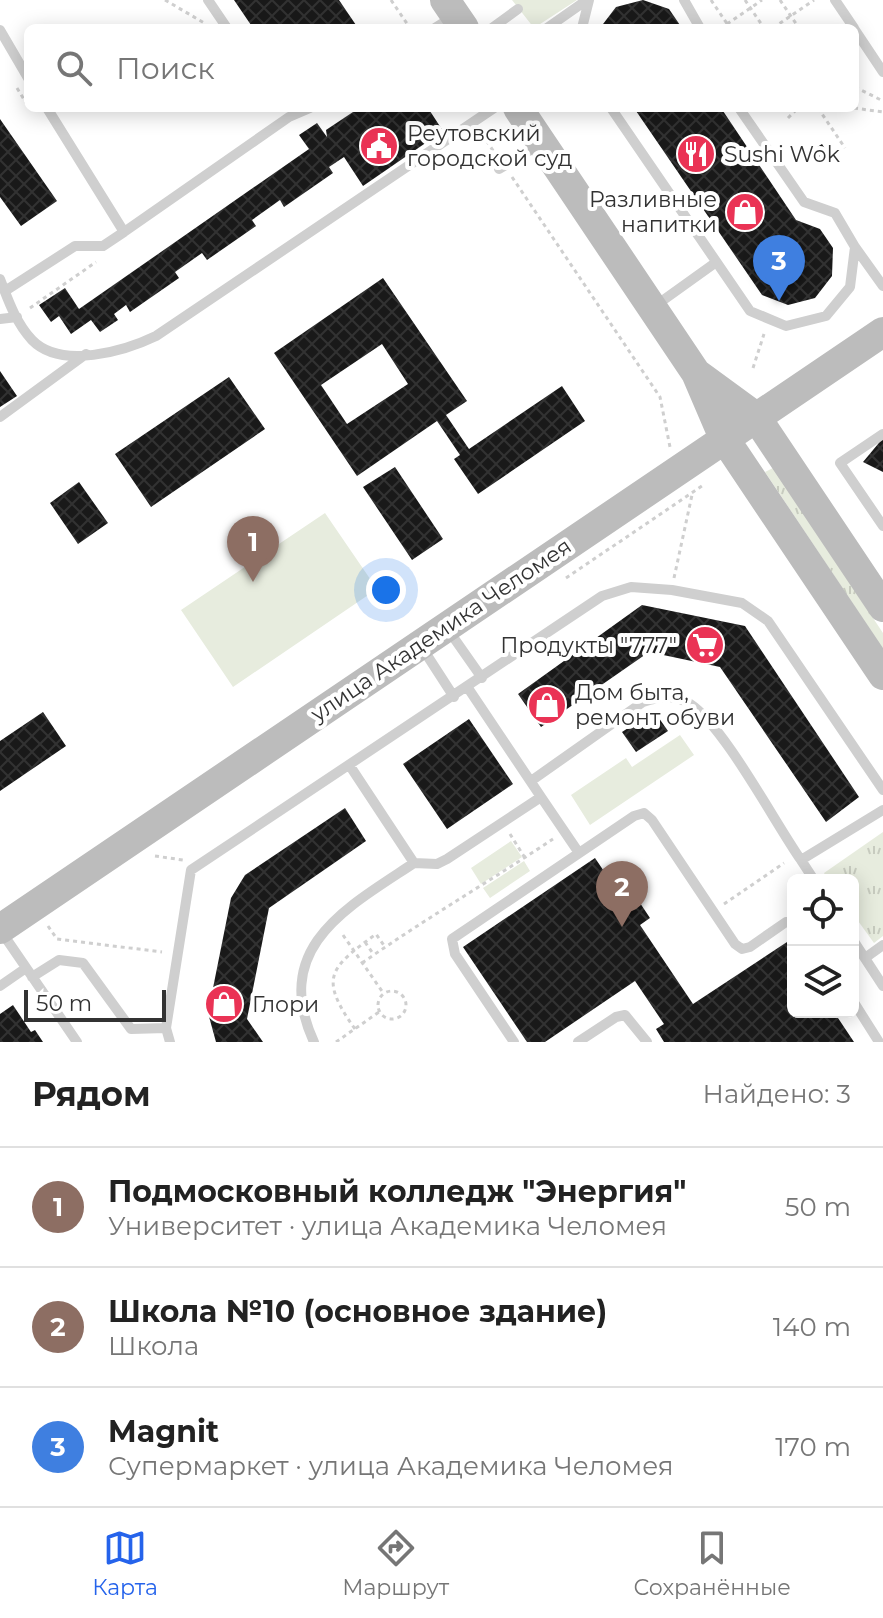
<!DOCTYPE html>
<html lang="ru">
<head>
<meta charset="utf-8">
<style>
	body { margin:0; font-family:Montserrat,sans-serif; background:#f6f6f6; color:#222 }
	.controls { position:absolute; right:24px; bottom:24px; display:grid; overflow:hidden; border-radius:12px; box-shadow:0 4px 20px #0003 }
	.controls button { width:72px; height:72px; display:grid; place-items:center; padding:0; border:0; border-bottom:2px solid #e0e0e0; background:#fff; color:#222; font:40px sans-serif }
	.scale { position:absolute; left:24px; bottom:20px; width:142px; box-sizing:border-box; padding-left:8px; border:4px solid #323232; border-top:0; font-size:22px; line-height:28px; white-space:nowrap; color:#323232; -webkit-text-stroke:6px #fff; paint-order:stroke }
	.you { position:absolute; left:386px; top:590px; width:28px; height:28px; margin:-20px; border:6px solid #fff; border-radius:50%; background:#1a73e8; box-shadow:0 0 0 12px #1a73e833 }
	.badge { display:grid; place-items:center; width:52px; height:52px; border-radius:50%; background:#2563eb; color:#fff; font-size:26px; font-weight:700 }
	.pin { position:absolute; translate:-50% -66px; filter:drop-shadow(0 2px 4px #0008) }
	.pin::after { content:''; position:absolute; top:42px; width:28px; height:24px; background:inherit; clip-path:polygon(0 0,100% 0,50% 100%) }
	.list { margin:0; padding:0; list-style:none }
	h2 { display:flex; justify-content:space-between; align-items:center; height:104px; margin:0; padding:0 32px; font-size:34px }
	h2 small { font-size:26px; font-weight:400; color:#767676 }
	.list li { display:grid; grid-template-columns:52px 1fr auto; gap:24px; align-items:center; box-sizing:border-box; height:120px; padding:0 32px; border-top:2px solid #e0e0e0 }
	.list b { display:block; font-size:30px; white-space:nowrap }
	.list p { margin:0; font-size:26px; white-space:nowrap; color:#767676 }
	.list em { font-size:26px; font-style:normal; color:#767676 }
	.icon { flex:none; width:44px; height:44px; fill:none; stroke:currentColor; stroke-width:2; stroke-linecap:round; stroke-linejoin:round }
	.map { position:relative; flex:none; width:883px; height:1042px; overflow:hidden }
	.search { position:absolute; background:#fff; box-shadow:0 4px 20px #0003; left:24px; right:24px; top:24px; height:88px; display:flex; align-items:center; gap:20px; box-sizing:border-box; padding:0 28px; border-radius:12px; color:#767676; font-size:30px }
	.sheet { height:464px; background:#fff }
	nav { display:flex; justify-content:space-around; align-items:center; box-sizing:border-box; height:112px; border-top:2px solid #e0e0e0; background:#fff; font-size:22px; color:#767676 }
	nav a { display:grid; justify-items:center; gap:4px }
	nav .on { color:#2563eb }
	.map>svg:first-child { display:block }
	.grass { fill:url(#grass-tufts) }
	.park { fill:#e7ecde }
	.building { fill:url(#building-cross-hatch); fill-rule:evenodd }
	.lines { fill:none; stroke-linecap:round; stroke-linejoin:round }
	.path { stroke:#cfcfcf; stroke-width:3; stroke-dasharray:4 4; stroke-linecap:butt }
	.lane { stroke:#cfcfcf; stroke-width:10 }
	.secondary { stroke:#bcbcbc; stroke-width:30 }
	.labels { text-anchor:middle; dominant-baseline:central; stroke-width:8; stroke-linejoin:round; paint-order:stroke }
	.poi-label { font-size:22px; fill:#323232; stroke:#fff; text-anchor:start }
	.street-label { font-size:22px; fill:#323232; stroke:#fff }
</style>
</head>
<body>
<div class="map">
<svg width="883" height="1042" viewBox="0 0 883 1042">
	<defs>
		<pattern id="grass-tufts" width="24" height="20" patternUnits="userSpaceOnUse" patternTransform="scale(2)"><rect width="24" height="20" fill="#e7ecde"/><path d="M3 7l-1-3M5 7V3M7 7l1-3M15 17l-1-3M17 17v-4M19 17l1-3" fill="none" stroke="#c7cbbf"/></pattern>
		<pattern id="building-cross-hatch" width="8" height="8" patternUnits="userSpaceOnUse" patternTransform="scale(2)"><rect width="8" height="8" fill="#191919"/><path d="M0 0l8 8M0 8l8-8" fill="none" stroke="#323232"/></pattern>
	</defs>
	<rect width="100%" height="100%" fill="#fff"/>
	<path class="grass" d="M773 468 883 633V649L765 472Z
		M883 832V936L874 943 853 914V880H828L824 873Z"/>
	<path class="park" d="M512 0H577L534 28Z
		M325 513 377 589 233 687 181 610Z
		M680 735 694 755 590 825 571 795 626 758 632 767Z
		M511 841 522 857 481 884 471 868Z
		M524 861 530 871 490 898 483 888Z"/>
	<path class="building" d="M234 0H339L358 28H253Z
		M643 0 669 9 682 28H600L616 7Z
		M359 108H428L443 131 363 186 344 157 329 167 333 173 284 207 280 200 252 220 256 226 207 260 202 253 175 272 179 278 130 312 126 305 114 314 118 320 100 332 91 320 71 334 59 316 51 322 39 305 65 288 79 309 309 149 299 135 317 123 327 137 326 130Z
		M634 108H721L796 220 820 229 833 248 832 276 815 298 788 305 762 295Z
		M0 119 57 201 21 226 0 197Z
		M822 144 830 156 817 165 809 152Z
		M383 278 467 401 446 415 469 449 562 386 585 421 478 494 454 459 460 455 437 421 357 476 274 353ZM382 344 408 384 347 424 321 385Z
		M0 371 17 396 0 407Z
		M229 377 265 429 151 507 115 454Z
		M883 438V472L863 462Z
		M395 467 443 539 412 560 363 487Z
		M79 482 108 523 78 544 50 503Z
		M642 605 745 626 859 797 826 822 720 667 649 652 541 727 518 694Z
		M654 711 668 731 636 752 622 732Z
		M43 712 66 746 0 791V741Z
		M469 719 513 784 447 829 403 764Z
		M345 808 366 841 269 908 247 1019 263 1042H216L208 1013 231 898 245 875Z
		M595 858 620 895 630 888 650 918 640 925 693 1004 787 942 793 951V1012H834L854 1042H664L656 1029 664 1024 635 981 545 1042H527L463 947Z
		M13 1005 31 1032 35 1030 43 1042H0V1014Z"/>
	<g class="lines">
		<path class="path" d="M165 0 206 24
			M391 0 410 28
			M711 0 730 28
			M745 0 764 28
			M780 0 799 28
			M727 24 762 0
			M773 28 814 0
			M855 87 883 101
			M17 88 28 106
			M175 108H192
			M818 108 845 148
			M854 108 883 112
			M788 118 798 108
			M482 134 496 155
			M512 177 660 397 670 447
			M30 308 96 262
			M753 368 764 334
			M566 578 702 486
			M674 578 692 495
			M510 834 525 858
			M155 856 183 860
			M724 904 784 863
			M48 926 57 939 162 952
			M343 935 384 994
			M365 942 374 955
			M362 963C425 919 490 881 553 839
			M378 1005a14 14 0 1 1 28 0a14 14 0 1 1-28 0Z
			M355 1029C318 977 330 968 376 934L385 947
			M336 1042 379 1012"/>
		<path class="lane" d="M208 0 227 28
			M684 0 700 28
			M835 0 854 28
			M435 28 454 16
			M492 28 518 9
			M547 28 587 0
			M582 28 589 0
			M0 30 28 78
			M855 30 883 72
			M47 108 124 232 289 117 310 108
			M611 108 750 311 786 326 826 316 850 287 855 247 835 213 804 202 739 108
			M499 169 540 144
			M855 247 883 286
			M0 279C8 300 16 323 32 340 61 370 125 351 156 336L494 108
			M5 291 75 246H103L124 232
			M655 306 715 263
			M0 319 17 317
			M0 417 86 354
			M883 434 840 463 883 526
			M449 631 482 678
			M421 646 454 697
			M350 766 414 863 437 864 447 859 541 797 468 688
			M531 781 643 702C659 697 675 694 690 704 724 726 775 823 801 860L883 810
			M541 797 579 853
			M801 860 814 880
			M1 931 77 1042
			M853 940 883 986
			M865 958 883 945
			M32 977 59 960 83 963 131 1029 166 1028
			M0 986 26 968
			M853 1001 879 1042
			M170 1042 166 1028 191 870 602 596 631 587 672 590 742 603 768 621 883 790
			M314 1042C270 947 348 907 414 863
			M514 1042 455 954 452 939 634 816 644 813 652 820 735 944 742 949 750 947 786 922H793
			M578 1042 616 1017 625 1015 647 1042"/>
		<path class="secondary" d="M445 0 464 28
			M518 108 696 373 756 417 883 607
			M697 375 724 438 883 675
			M0 929 883 332"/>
	</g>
	<defs>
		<g id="civic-disc" transform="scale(2)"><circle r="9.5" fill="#ea3355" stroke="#fff"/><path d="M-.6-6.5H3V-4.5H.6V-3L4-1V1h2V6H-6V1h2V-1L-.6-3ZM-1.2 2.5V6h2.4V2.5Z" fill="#fff"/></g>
		<g id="restaurant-disc" transform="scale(2)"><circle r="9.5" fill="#ea3355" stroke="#fff"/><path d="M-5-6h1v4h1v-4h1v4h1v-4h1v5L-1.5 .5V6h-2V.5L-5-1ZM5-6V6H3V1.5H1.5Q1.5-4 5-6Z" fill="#fff"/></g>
		<g id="shop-disc" transform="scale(2)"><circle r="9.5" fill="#ea3355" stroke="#fff"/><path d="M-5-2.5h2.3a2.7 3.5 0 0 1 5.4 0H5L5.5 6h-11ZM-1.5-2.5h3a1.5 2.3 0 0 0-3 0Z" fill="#fff"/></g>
		<g id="supermarket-disc" transform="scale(2)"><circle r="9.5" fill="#ea3355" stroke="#fff"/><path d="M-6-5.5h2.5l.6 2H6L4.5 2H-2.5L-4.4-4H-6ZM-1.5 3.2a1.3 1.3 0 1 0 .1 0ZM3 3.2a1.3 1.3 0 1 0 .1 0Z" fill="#fff"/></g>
	</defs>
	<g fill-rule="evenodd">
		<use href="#civic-disc" x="379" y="146"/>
		<use href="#restaurant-disc" x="696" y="154"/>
		<use href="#shop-disc" x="745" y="212"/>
		<use href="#supermarket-disc" x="705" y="645"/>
		<use href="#shop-disc" x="547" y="705"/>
		<use href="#shop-disc" x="224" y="1004"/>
	</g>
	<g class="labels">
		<g class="poi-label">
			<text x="407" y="133">Реутовский<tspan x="407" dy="25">городской суд</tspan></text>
			<text x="724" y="154">Sushi Wok</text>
			<text x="717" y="199" text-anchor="end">Разливные<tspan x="717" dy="25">напитки</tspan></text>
			<text x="677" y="645" text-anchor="end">Продукты "777"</text>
			<text x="575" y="692">Дом быта,<tspan x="575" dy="25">ремонт обуви</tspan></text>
			<text x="252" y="1004">Глори</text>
		</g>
		<g class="street-label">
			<text transform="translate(441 630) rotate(-34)">улица Академика Челомея</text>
		</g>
	</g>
</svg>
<div class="controls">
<button><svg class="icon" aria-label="locate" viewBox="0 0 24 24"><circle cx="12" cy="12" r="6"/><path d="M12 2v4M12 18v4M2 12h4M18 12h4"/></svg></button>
<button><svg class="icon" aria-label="layers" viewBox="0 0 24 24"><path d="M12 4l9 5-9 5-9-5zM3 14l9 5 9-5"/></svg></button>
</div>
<div class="scale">50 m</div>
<div class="you"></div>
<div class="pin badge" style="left:253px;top:582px;background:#8d6e63">1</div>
<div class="pin badge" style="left:622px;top:927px;background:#8d6e63">2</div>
<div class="pin badge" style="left:779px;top:301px;background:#3f7fe0">3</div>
<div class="search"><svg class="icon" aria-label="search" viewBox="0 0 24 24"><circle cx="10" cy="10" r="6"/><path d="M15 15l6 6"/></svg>Поиск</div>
</div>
<section class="sheet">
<h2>Рядом<small>Найдено: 3</small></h2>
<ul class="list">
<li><span class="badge" style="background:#8d6e63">1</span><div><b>Подмосковный колледж &quot;Энергия&quot;</b><p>Университет · улица Академика Челомея</p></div><em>50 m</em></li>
<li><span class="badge" style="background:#8d6e63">2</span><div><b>Школа №10 (основное здание)</b><p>Школа</p></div><em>140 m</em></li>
<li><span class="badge" style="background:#3f7fe0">3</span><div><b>Magnit</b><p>Супермаркет · улица Академика Челомея</p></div><em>170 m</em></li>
</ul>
</section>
<nav>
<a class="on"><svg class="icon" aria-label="map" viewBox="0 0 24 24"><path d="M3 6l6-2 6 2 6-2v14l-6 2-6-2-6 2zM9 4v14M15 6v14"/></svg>Карта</a>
<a><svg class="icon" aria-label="directions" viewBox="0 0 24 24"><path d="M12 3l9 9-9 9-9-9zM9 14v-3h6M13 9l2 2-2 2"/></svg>Маршрут</a>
<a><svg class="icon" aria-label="saved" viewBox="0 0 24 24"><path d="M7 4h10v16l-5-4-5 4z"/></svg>Сохранённые</a>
</nav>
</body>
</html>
